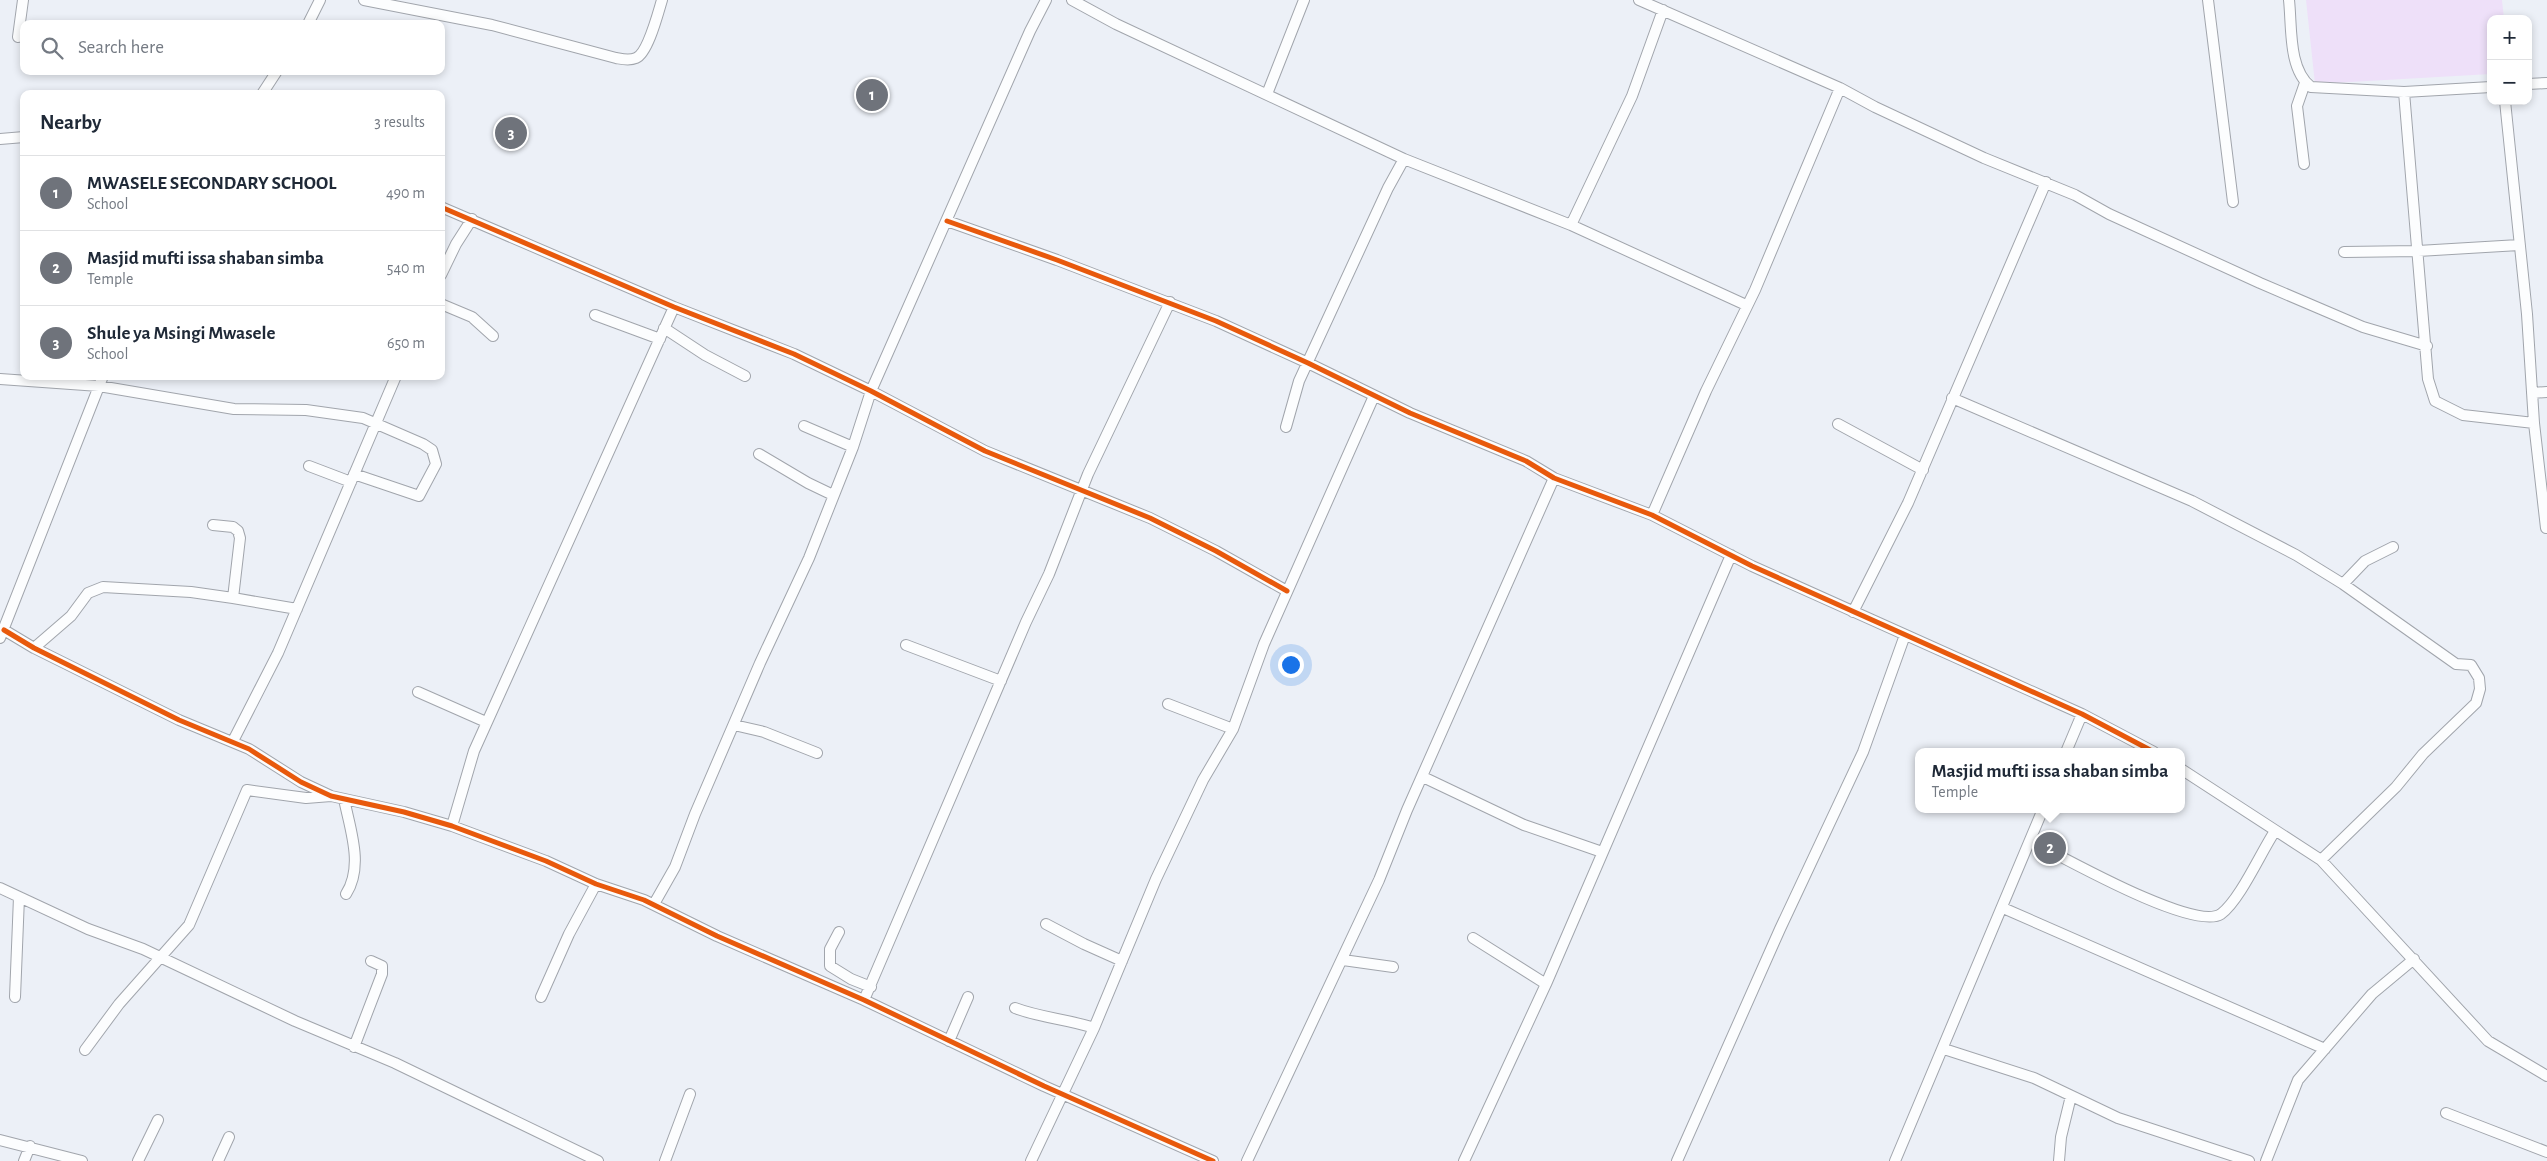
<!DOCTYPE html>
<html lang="en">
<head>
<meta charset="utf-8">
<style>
	body { margin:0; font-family:"Alegreya Sans",sans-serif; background:#f6f6f7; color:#1f2937 }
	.controls { position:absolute; right:15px; top:15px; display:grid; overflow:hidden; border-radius:10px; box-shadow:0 2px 8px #0003 }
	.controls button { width:45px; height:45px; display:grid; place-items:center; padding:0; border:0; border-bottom:1px solid #e0e1e3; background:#fff; color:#1f2937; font:25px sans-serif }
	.you { position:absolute; left:1290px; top:664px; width:18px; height:18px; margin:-12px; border:4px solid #fff; border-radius:50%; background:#1a73e8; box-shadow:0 0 0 8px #1a73e833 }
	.badge { display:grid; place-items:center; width:32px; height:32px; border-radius:50%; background:#6f737b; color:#fff; font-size:16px; font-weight:700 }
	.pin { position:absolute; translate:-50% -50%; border:2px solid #fff; box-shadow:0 1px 5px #0006 }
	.popup { position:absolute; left:1915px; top:748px; width:270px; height:65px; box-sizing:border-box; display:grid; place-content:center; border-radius:10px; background:#fff; filter:drop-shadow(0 1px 4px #0005); font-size:16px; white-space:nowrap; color:#747a83 }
	.popup b { font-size:19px; color:#1f2937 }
	.popup::after { content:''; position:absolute; left:50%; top:100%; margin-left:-10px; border:10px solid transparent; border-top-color:#fff }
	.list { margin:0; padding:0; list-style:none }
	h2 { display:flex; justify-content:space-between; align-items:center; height:65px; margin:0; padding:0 20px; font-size:21px }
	h2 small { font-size:16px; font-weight:400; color:#747a83 }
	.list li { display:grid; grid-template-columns:32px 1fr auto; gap:15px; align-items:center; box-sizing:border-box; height:75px; padding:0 20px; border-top:1px solid #e0e1e3 }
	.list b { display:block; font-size:19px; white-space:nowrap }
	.list p { margin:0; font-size:16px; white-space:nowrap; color:#747a83 }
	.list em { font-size:16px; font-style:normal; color:#747a83 }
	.icon { flex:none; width:28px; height:28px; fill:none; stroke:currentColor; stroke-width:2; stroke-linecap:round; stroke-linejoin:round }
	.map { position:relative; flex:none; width:2547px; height:1161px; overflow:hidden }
	.search { position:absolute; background:#fff; box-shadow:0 2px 8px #0003; left:20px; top:20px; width:425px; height:55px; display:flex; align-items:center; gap:12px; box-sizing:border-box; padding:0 18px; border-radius:10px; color:#747a83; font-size:19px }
	.panel { position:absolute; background:#fff; box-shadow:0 2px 8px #0003; left:20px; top:90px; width:425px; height:290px; border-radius:10px }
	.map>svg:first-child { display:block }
	.green { fill:#eee0f9 }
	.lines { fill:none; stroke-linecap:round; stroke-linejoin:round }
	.minor-casing { stroke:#a1a5ac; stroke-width:12 }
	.minor { stroke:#fcfdfe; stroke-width:10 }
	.cycleway-casing { stroke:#fcfcfc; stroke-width:8 }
	.cycleway { stroke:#e8590c; stroke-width:5 }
</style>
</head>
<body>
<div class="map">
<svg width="2547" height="1161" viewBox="0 0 2547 1161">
	<rect width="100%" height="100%" fill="#ecf0f7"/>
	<path class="green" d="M2306 0H2502L2504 19H2491V74L2315 84Z"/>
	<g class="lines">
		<g class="minor-casing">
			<path id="minor" d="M364 0 492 25 616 58C622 59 629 61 636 58 648 53 658 13 662 0
				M1072 0 1116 24 1404 159 1571 225 1746 305
				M1639 0 1840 88 1875 107 1984 158 2075 195 2109 214 2260 283 2363 327 2427 346
				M2208 0 2233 202
				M2289 0C2292 27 2288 69 2311 87L2404 92 2491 87
				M308 24 320 0
				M18 37 23 0
				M2528 84 2547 83
				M2404 92 2428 379 2435 401 2463 415 2534 423
				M262 94 277 71
				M1267 94 1304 0
				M2505 101 2527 314 2534 423 2546 528
				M0 139 24 137
				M2304 164 2297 106 2305 83
				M441 207 674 307 794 354 871 391 985 451 1150 518 1216 551 1287 591
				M947 221 1057 260 1216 321 1308 363 1410 413 1526 461 1554 478 1652 515 1752 566 2082 714 2154 752
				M1571 225 1632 96 1663 10
				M2344 252 2418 251 2519 245
				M441 275 456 244 472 219
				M441 304 472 317 493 336
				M595 315 660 339
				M664 328 705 355 745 376
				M0 379 99 386 234 409 306 410 363 418 423 444 432 450 436 464 419 496 354 474
				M2532 393 2547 392
				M1952 398 2192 501 2296 555 2343 584 2456 664 2471 665 2479 678 2480 689 2476 703 2423 754 2396 787 2321 860
				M1838 424 1923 470
				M804 426 853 447
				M1286 427 1299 381 1388 188 1404 159
				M759 454 808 483 833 495
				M309 466 351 482
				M1652 515 1706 391 1755 290 1840 88
				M213 525 233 527 238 531 240 538 233 598 297 609
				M2343 584 2365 561 2393 547
				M1853 612 1908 503 2046 182
				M4 630 34 648 179 720 249 749 301 782 331 796 404 812 452 826 546 861 596 884 644 900 717 936 864 1000 1044 1086 1213 1161
				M0 638 103 376
				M906 645 1001 681
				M34 648 71 616 88 593 103 587 191 592 233 598
				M418 692 486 722
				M1168 704 1233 729
				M734 725 764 732 817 753
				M233 741 278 653 396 376
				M2066 752 2082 714
				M2181 769 2321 860 2488 1041 2547 1076
				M1423 777 1524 825 1602 852
				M344 799C350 829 364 866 346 894
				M452 826 474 751 674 307
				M2031 841C2061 856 2194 932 2221 914 2240 900 2261 852 2275 831
				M0 888 88 929 143 949 295 1021 395 1063 598 1161
				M654 904 675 867 695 814 760 663 809 558 853 447 871 391 1030 31 1046 0
				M2003 908 2325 1049
				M1046 924 1084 944 1122 961
				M839 932 830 949V966L851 979 871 987
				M1473 938 1546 984
				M1343 960 1393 967
				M15 997 19 897
				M541 997 569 934 596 884
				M864 1000 1026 622 1049 574 1088 474 1170 302
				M1015 1008C1041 1018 1068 1019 1094 1028
				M949 1041 968 997
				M354 1047 382 974V966L371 961
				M1944 1049 2034 1078 2118 1118 2249 1161
				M85 1050 119 1004 189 925 247 790 306 798 331 796
				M2446 1113 2547 1152
				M0 1140 82 1161
				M24 1161 30 1146
				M138 1161 158 1120
				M218 1161 229 1137
				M665 1161 690 1094
				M1031 1161 1094 1028 1156 879 1203 780 1233 729 1264 644 1374 396
				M1247 1161 1379 880 1407 810 1554 478
				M1464 1161 1546 984 1731 555
				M1677 1161 1780 929 1863 752 1905 635
				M1895 1161 2043 809
				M2059 1161 2061 1137 2071 1096
				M2266 1161 2298 1080 2372 994 2414 959"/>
		</g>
		<use href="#minor" class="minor"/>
		<g class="cycleway-casing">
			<path id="cycleway" d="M441 207 674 307 794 354 871 391 985 451 1150 518 1216 551 1287 591
				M947 221 1057 260 1216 321 1308 363 1410 413 1526 461 1554 478 1652 515 1752 566 2082 714 2154 752
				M4 630 34 648 179 720 249 749 301 782 331 796 404 812 452 826 546 861 596 884 644 900 717 936 864 1000 1044 1086 1213 1161"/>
		</g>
		<use href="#cycleway" class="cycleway"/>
	</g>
</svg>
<div class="controls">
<button>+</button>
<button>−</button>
</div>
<div class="you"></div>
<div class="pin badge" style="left:872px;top:95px">1</div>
<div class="pin badge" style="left:2050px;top:848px">2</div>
<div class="popup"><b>Masjid mufti issa shaban simba</b>Temple</div>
<div class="pin badge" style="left:511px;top:133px">3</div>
<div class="search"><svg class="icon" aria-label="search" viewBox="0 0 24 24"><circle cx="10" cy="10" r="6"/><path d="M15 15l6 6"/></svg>Search here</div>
<section class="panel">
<h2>Nearby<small>3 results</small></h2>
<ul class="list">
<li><span class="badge">1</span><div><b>MWASELE SECONDARY SCHOOL</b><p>School</p></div><em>490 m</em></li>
<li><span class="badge">2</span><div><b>Masjid mufti issa shaban simba</b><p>Temple</p></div><em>540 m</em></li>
<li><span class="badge">3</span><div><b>Shule ya Msingi Mwasele</b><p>School</p></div><em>650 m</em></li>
</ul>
</section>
</div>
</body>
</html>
